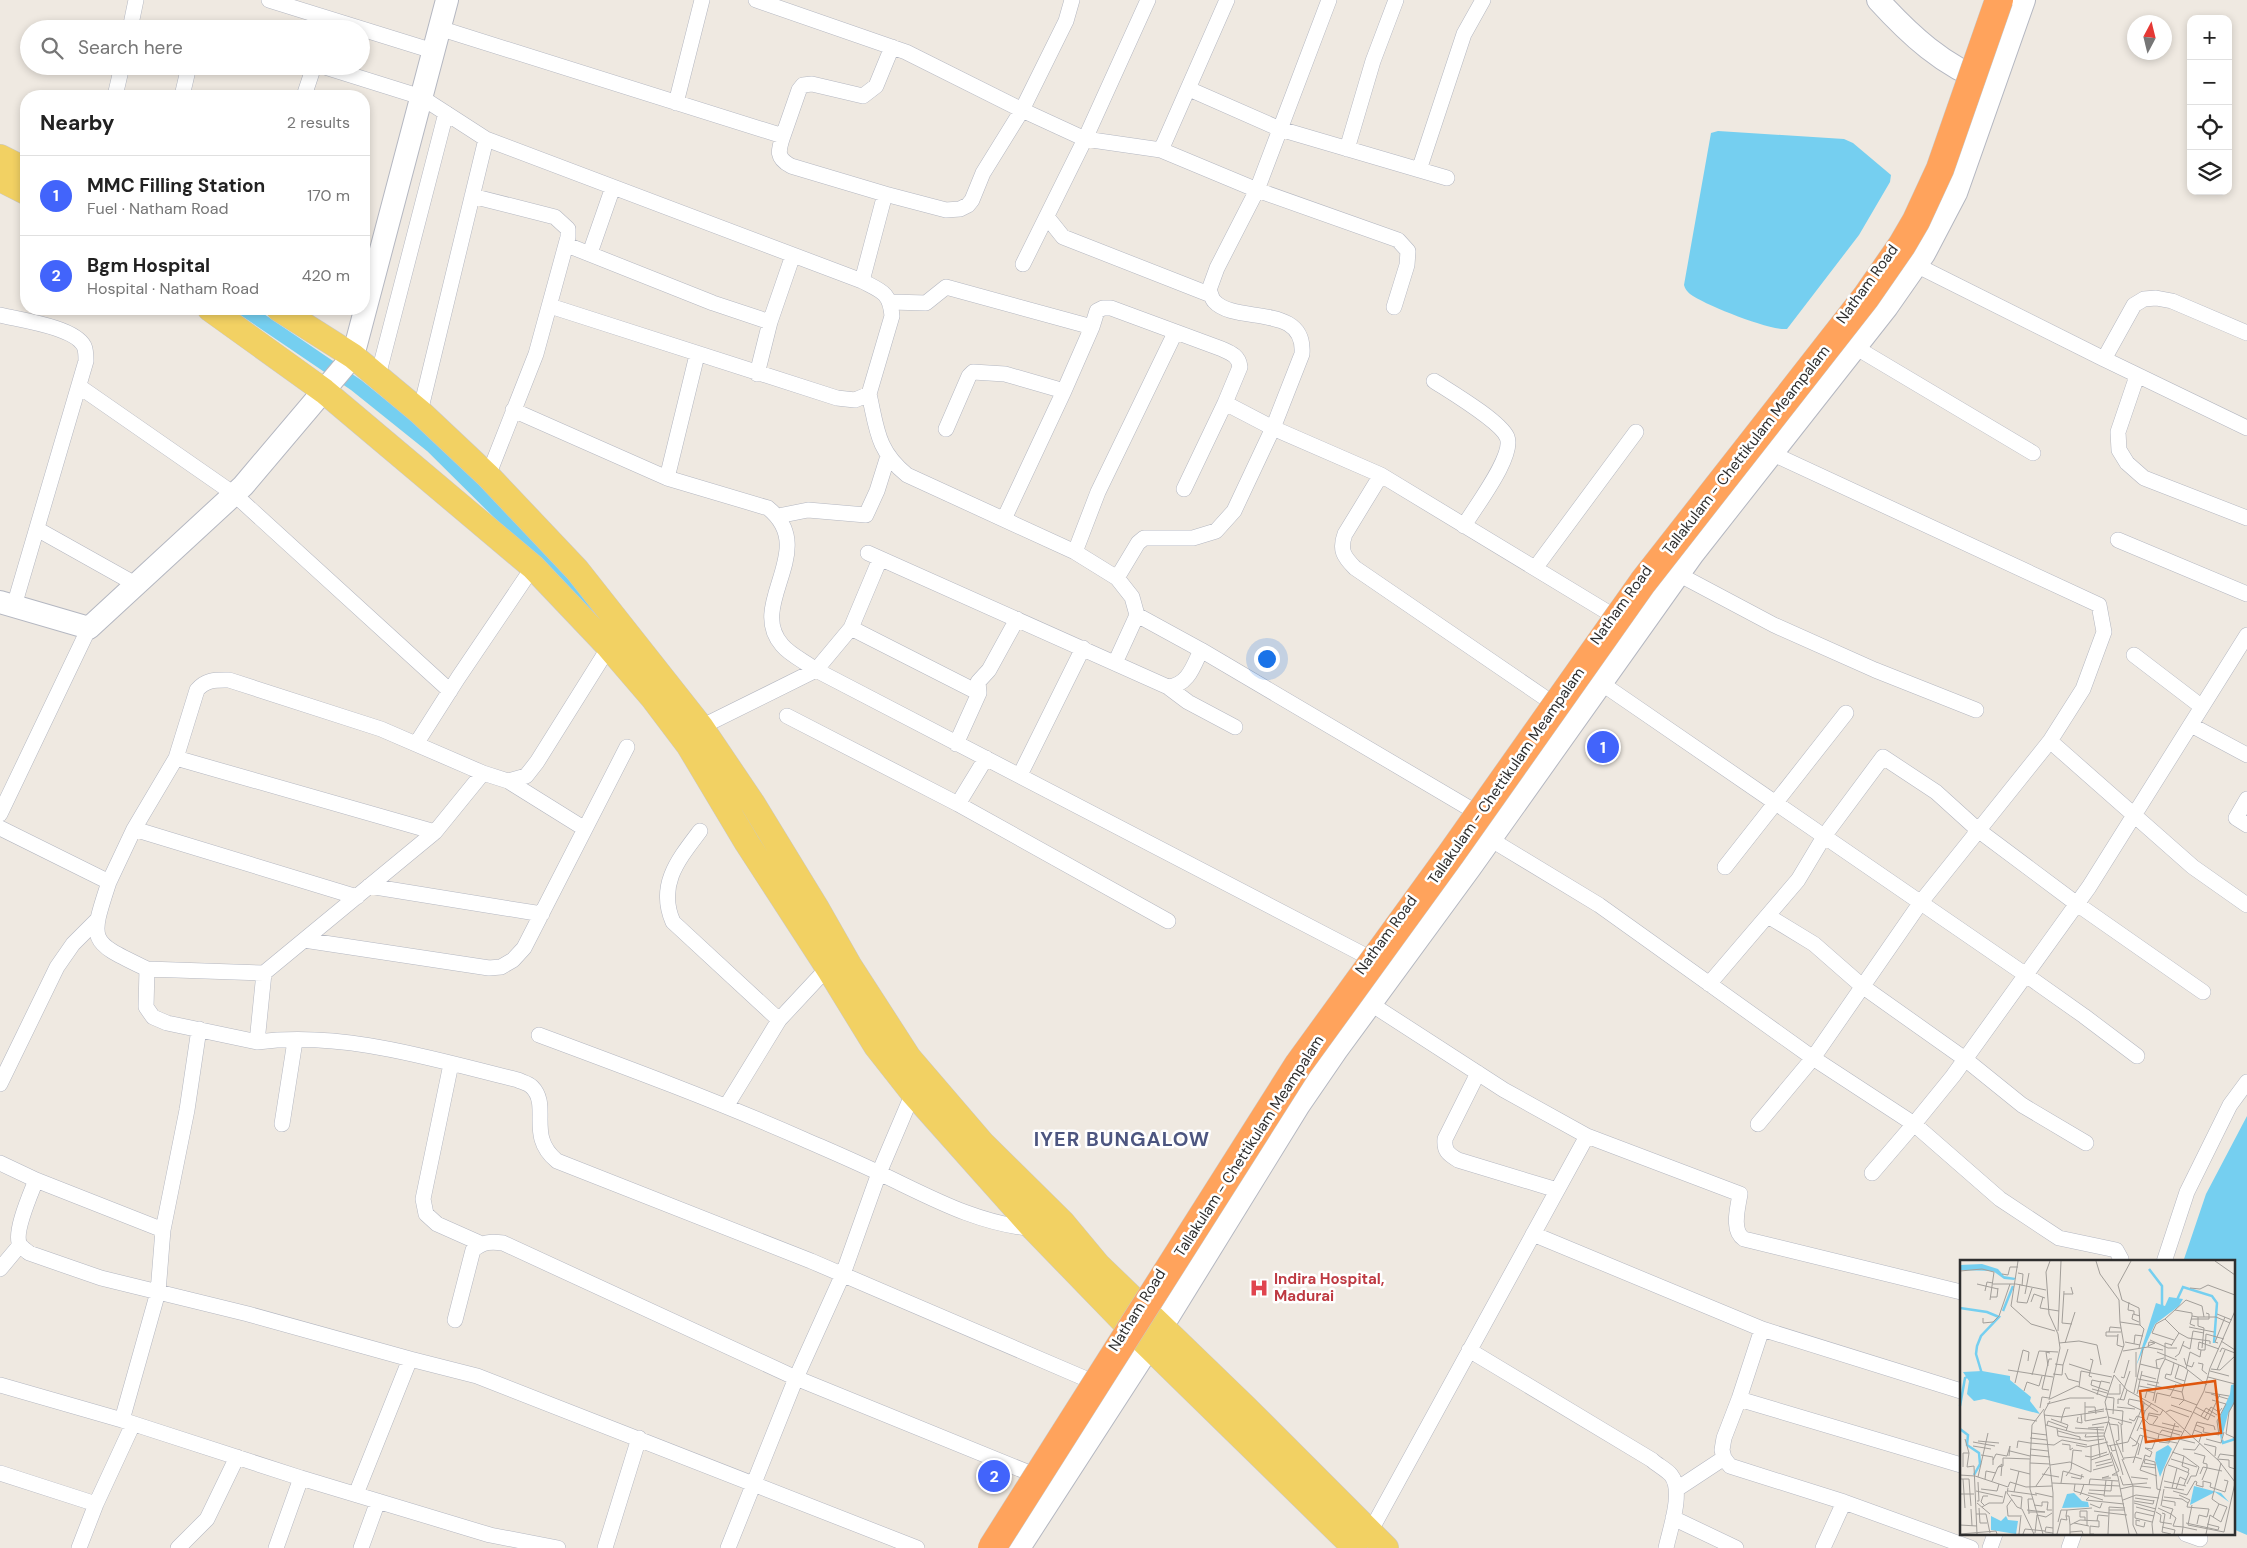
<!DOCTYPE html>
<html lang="en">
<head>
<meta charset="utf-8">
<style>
	body { margin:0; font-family:"DM Sans",sans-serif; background:#f6f6f6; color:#222 }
	.controls { position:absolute; right:15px; top:15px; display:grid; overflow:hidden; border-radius:10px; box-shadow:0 2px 8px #0003 }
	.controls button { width:45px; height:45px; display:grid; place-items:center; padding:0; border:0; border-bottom:1px solid #e0e0e0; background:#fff; color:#222; font:25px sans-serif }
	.compass { position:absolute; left:2127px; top:15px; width:45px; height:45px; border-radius:50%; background:#fff; box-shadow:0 2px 8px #0003; rotate:7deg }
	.you { position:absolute; left:1266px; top:658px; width:18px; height:18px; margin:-12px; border:4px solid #fff; border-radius:50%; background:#1a73e8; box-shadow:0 0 0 8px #1a73e833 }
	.badge { display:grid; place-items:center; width:32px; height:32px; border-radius:50%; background:#4264fb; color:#fff; font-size:16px; font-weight:700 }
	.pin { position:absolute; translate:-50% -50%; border:2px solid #fff; box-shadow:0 1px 5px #0006 }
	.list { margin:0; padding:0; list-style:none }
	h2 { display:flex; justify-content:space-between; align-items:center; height:65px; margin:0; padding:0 20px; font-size:21px }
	h2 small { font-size:16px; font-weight:400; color:#767676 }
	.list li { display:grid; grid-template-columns:32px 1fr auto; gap:15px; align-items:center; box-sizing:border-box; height:80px; padding:0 20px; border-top:1px solid #e0e0e0 }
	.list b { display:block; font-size:19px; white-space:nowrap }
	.list p { margin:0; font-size:16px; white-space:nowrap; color:#767676 }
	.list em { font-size:16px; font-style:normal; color:#767676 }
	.icon { flex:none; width:28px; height:28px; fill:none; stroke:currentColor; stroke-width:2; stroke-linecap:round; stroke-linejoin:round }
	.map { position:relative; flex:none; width:2247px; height:1548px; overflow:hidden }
	.search { position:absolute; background:#fff; box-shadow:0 2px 8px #0003; left:20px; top:20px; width:350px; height:55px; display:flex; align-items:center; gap:12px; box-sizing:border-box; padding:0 18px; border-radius:28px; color:#767676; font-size:19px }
	.panel { position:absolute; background:#fff; box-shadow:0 2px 8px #0003; left:20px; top:90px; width:350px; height:225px; border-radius:20px }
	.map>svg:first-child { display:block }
	.water { fill:#75cff0 }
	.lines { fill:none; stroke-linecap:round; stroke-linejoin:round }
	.canal { stroke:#75cff0; stroke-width:14 }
	.street-casing { stroke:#b4b7c1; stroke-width:16 }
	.secondary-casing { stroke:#b4b7c1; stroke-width:24 }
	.primary-casing { stroke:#c9c9c9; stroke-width:26 }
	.street { stroke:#fff; stroke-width:15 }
	.secondary { stroke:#fff; stroke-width:22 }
	.primary { stroke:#f2d163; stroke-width:25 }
	.highway-bridge-casing { stroke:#c9c9c9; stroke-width:29; stroke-linecap:butt }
	.highway-bridge { stroke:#ffa35c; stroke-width:28 }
	.labels { text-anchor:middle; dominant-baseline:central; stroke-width:5; stroke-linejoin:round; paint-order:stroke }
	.street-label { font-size:15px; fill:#2e2e2e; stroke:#fff }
	.health-label { font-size:15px; font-weight:bold; fill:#be3a42; stroke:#fff; text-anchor:start }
	.district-label { font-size:20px; font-weight:bold; letter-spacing:1px; fill:#4d5680; stroke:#fff }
	.inset-river { fill:none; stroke:#75cff0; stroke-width:2.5 }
	.inset-road { fill:none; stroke:#a29e99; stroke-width:1 }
	.view { fill:#df570e; fill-opacity:0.15; stroke:#df570e; stroke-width:2.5 }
	.inset-edge { fill:none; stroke:#2e2e2e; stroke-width:2.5 }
</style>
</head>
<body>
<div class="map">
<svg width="2247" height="1548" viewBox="0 0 2247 1548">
	<rect width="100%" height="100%" fill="#efe9e1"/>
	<path class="water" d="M1718 131 1844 139 1853 143 1891 175 1890 182 1859 235 1787 329C1770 331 1705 305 1690 294 1687 291 1685 289 1684 285L1711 133Z
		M2247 1116V1535L2233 1529V1262H2183L2206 1194Z"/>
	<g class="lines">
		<path class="canal" d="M244 309 356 385 432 446 555 568 608 629"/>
		<g class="street-casing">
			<path id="street" d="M269 0 433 51
				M756 0 906 52 1022 110 1085 139 1161 150 1257 190 1329 0
				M439 28 783 136C778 151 776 158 791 166L885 194
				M130 29 136 0
				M322 66 421 97 486 139
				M1189 89 1280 129 1447 178
				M115 96 122 66
				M182 96 189 66
				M304 96 314 66
				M676 103 702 0
				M783 136 799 90 803 85 812 84 863 96 876 86 892 47
				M1347 149 1373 61 1396 0
				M1161 150 1227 0
				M1419 170 1464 34 1483 0
				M472 196 555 217 568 229V237L536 354 488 476
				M1047 217 1063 237 1211 295
				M567 245 713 303 770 322 793 255
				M590 253 613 187
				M1023 264 1085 139 1148 0
				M1916 265 2104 359 2134 305 2144 299 2156 298 2172 301 2247 333
				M891 302 926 303 946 287 1092 327 1097 311 1103 308H1111L1222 349C1231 353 1239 356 1240 367L1225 403 1273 428 1302 354C1306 302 1235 325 1214 301 1212 299 1211 294 1209 290L1217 268 1257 190 1398 240 1408 251 1407 265 1394 307
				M550 306 837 398 855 400 869 394 892 316C890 292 881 291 862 281
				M0 315C20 320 74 327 84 346 86 350 86 357 86 361L14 606
				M1855 347 2033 453
				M697 355 667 478 768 508C820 550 746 604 782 645 790 655 806 662 816 670L851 628 880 559
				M2104 359 2247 428
				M757 374 770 322
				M378 376 446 113
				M2137 376 2118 432 2119 450 2127 463 2144 478 2247 518
				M1434 381C1451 392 1500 421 1507 437 1515 456 1474 508 1464 526
				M80 387 234 494 450 691
				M869 394C877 429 877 451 907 475L1075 552 1117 578 1132 597 1137 615 1115 663
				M513 410 667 478
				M420 412 486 139 862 281 885 194 946 210 960 209 968 205 972 200 983 173 1022 110 1066 21 1072 0
				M946 429 969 376 973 372 1005 374 1064 391 1092 327
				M1771 453 2099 605 2104 632 2083 689 2050 741
				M1381 475 1345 534C1339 550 1344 557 1355 568L1551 702
				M1184 489 1225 403
				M778 516 808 510 866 515 877 491 888 456
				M1004 519 1064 391
				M37 529 137 585
				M2118 540 2247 594
				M1075 552 1098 492 1175 333
				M868 553 1168 687C1188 685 1193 667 1201 650L1474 811
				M1536 567 1636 432
				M1678 574 1774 625 1875 670 1976 710
				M1117 578 1138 543 1144 538H1193L1216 531 1234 511 1273 428 1381 475 1622 621
				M1137 615 1201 650
				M851 628 979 693 978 682 989 670 1017 619
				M2134 655 2202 707
				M1601 683 2026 975 2084 1016 2137 1056
				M1168 687 1188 702 1235 727
				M787 716 958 804 986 758
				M2191 725 2247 755
				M701 727 816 670 1370 958
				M416 744 458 678 533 567
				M956 744 979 693
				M176 758 435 832 264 973 257 1042
				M1020 775 1083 648
				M508 781 585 829
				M2247 799 2236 818 2247 825
				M958 804 1168 921
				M0 814 89 628
				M0 828 109 882C89 943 89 941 147 969L146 1007 153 1017 167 1023 257 1042C346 1031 432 1059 518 1080 522 1082 528 1083 532 1087 551 1106 526 1136 557 1161L811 1261 1091 1381
				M134 829 357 897
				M700 831C678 860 657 885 673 922L779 1020
				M435 832 483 773
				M1490 839 1599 905 1813 1058 1914 1124 1953 1076 2089 887 2247 635
				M1725 867 1846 713
				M109 882 134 829 176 758 197 690C206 679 216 680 229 680L381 729 483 773 508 781 526 776 537 762 609 647
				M369 886 542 914
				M1768 916 1814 944 1862 986 1965 1059 2022 1105 2086 1143
				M304 940 489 968 501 967 513 960 524 948 627 747
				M147 969 264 973
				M1709 984 1798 880 1825 835 1883 757 1936 792 1978 830 2077 904 2203 992
				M1371 1004 1504 1090 1587 1136
				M539 1035C628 1068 717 1101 803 1139 828 1150 854 1161 879 1173 932 1198 975 1223 1034 1229
				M451 1064 423 1199 426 1214 437 1224 482 1244
				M1478 1073 1445 1139C1444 1151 1448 1154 1458 1160L1557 1190
				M0 1084 57 967 73 944 96 921
				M727 1105 779 1020 820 976 830 971
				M282 1124 295 1041
				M1758 1124 1813 1058 1921 902 2050 741 2193 867 2247 905
				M0 1163 36 1180C31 1193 13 1233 20 1245 22 1248 27 1251 29 1253L101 1278 248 1314 410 1359
				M1872 1173 1914 1124 2000 1199 2059 1238 2116 1250 2121 1259 2120 1262
				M36 1180 163 1230
				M1533 1234 1762 1329 1739 1399 1724 1438 1722 1450 1724 1458 1730 1466 1844 1502 1971 1548
				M2164 1262 2187 1192 2230 1105 2247 1082
				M0 1269 20 1245
				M455 1320 473 1250C483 1242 490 1241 503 1243L796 1378 1032 1474
				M1762 1329 1961 1391
				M1469 1350 1652 1460C1657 1465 1666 1469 1671 1475 1684 1491 1670 1529 1666 1548
				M0 1385 122 1420 301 1478
				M1739 1399 1961 1465
				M122 1420 158 1292 163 1230 187 1110 199 1029
				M0 1473 96 1504 79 1548
				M1677 1489 1724 1458
				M356 1494 410 1359 477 1376 917 1548
				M96 1504 133 1424
				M1673 1518 1736 1548
				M1370 1532 1587 1136 1740 1194C1738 1207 1731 1231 1744 1239L1961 1292
				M2186 1534 2200 1539
				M178 1548 207 1519 237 1457
				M276 1548 301 1478 490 1535 558 1548
				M361 1548 378 1501
				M605 1548 639 1438
				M728 1548 796 1378 843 1274 879 1173 913 1093
				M1823 1548 1844 1502
				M1990 1548 1995 1534
				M2069 1548 2074 1534"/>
		</g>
		<g class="secondary-casing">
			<path id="secondary" d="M1878 0C1909 34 1944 67 1988 82
				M0 602 89 628 243 486 353 356 447 0
				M1019 1548 1162 1327 1299 1105 1336 1051 1470 868 1693 554 1887 307 1924 254 1956 193 2024 0"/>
		</g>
		<g class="primary-casing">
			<path id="primary" d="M0 157 26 170
				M0 179 26 192
				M210 309 324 391 533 567 609 647 652 697 689 746 747 843 830 971 876 1046 913 1093 1034 1229 1128 1326 1355 1548
				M279 309 353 356 420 412 488 476 577 570 701 727 753 804 816 907 849 965 909 1058 982 1143 1063 1223 1098 1265 1245 1407 1386 1548"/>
		</g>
		<use href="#street" class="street"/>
		<use href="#secondary" class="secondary"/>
		<use href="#primary" class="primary"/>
		<g class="highway-bridge-casing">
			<path id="highway-bridge" d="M992 1548 1298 1065 1451 854 1643 582 1866 297 1902 245 1916 221 1940 169 1999 0"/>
		</g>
		<use href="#highway-bridge" class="highway-bridge"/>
	</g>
	<defs>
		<g id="hospital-bare" transform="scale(1.5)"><path d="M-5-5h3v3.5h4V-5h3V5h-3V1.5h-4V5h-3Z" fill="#e0444e" stroke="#fff" stroke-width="2.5" paint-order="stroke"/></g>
	</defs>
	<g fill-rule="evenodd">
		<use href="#hospital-bare" x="1259" y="1288"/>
	</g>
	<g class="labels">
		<g class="street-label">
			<text transform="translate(1867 284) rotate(-54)">Natham Road</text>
			<text transform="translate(1746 450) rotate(-52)">Tallakulam - Chettikulam Meampalam</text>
			<text transform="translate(1621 605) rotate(-54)">Natham Road</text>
			<text transform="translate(1506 776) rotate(-55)">Tallakulam - Chettikulam Meampalam</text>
			<text transform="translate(1386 935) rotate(-54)">Natham Road</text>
			<text transform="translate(1249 1146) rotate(-57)">Tallakulam - Chettikulam Meampalam</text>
			<text transform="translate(1137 1310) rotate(-58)">Natham Road</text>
		</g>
		<g class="health-label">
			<text x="1274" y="1279">Indira Hospital,<tspan x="1274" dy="17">Madurai</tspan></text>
		</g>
		<g class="district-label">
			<text x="1122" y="1139">IYER BUNGALOW</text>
		</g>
	</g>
	<g transform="translate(1960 1260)">
		<rect width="275" height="275" fill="#efe9e1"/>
		<path d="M22 4 38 9 44 16 56 18 54 20 44 19 33 11 0 10V5ZM209 37 223 39 219 46 195 64 176 106 196 43 205 46ZM22 111 50 116V120L71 137 70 141 80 154 24 139 14 141 7 134 9 121 3 112ZM275 124V142L268 154 261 181 258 161 270 134 271 125ZM208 185 212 189 200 217 195 200 196 192ZM234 226 261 233 269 242 255 232 230 245ZM114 233 122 241 128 242 129 247 102 248 107 234ZM31 256 41 261 46 256 48 260 58 261 56 274 31 270Z" fill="#75cff0"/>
		<path class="inset-river" d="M189 9 202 26V47M216 42 223 27 252 36 257 43 254 83M0 48 27 52 39 57 21 76 17 86 16 94 22 114M43 51 53 26M0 146 5 118 9 116M0 169 8 175 7 185 19 193 20 204 14 215M262 180 263 183 275 179"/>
		<path class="inset-road" d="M58 1 51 46 71 64 95 71M136 1 140 14 159 40 160 62M171 1 158 25 162 40 179 48 180 65 184 69 179 88M255 1 275 15M0 11 22 9 34 12 30 40M58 13 63 14 62 26M42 14 48 15 50 7H58M17 24 38 29M33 24H56L86 30M60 24 57 42 67 43 72 28M230 28 240 29 248 25 275 35M25 31 27 22 33 23M104 31 102 63 112 64M65 34 69 13M104 34H113L111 27M31 37H37L38 28M83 37 80 48 99 51M71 42 74 34 85 38M169 42 168 50 174 51V54M215 50 232 53V56M257 54 272 60M23 58V63L33 62 39 56 50 24M205 59 226 40 242 46 244 57M231 59H249V54L246 53M179 62 172 59 173 54 180 56M235 66 230 64 232 56 238 57M229 67 254 72M98 71 101 1M146 72H161M146 72V76H158M149 72 150 67 161 68M158 74 157 85 163 87M190 80 208 88H217M214 80 192 73 196 64 205 59 219 73M261 81 275 90M165 82 180 85M99 83 119 81 137 85 141 105M105 83 115 52M258 83 255 82 265 57M174 84 175 75 183 76M222 85 230 89 233 71 244 73M211 86 219 73 228 78 250 81V84M188 87 189 82 195 83 188 86M242 88 244 68 238 66V57H256L270 63M241 90 238 89 239 82 259 89M163 91 188 87 203 90M176 92V117M197 92 217 100M260 92 262 88 275 93M215 97 219 94 224 81M224 98 226 105 232 107 234 102M130 99 133 100 129 116 132 117M205 99V83L212 85M214 103 211 115 206 114 205 118 224 125M238 103 243 104 242 110 247 114M109 104 131 111M180 104 183 89M103 105 108 89M219 105 215 118 225 121M88 106 86 92 90 93M197 108 196 100 204 98M226 109 230 92 240 97 241 90H245L246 74 264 79M251 109 260 110 275 96M48 110 93 117M257 110 265 90M250 111 269 116M105 113 108 119 119 122M154 113 164 85 160 62 180 65M93 114 102 115 103 105 95 104M72 115 79 91 98 92M181 115 196 119M161 117 164 118 169 100M248 117 275 124M178 119 199 123M141 122 132 120 131 125 148 131M55 123 63 90 69 92 68 101M187 124 222 132 228 110M179 126 195 129M119 127 121 111 152 117M132 129 147 133M89 130 82 129 89 99H92M64 131 67 122 79 126 82 116M245 132 269 136M174 133 180 104 200 109 205 99 224 107 247 125M147 134H160V124M177 134 182 111M251 134 268 139M137 135 141 121 150 123M147 137 154 138 153 154M211 137 224 140 222 132M185 138 187 131 195 133M90 139 117 126 146 137M89 140 100 88 98 74 89 54 86 12 90 1M160 140 170 111M90 141 84 152 93 233V274M193 141 200 109M275 141 269 152 266 174 275 178M125 142V161L147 157M184 143 198 152M195 143 197 133 210 136 216 124M87 144 110 138H134M158 144V139L164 140 167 130M211 145 232 152M219 145 224 140 237 145M125 147H135L136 154M157 147 175 149M236 147 255 157M80 148 82 137 89 138M145 149 163 151 162 165 158 162M181 150 168 144 169 139 184 142 183 151M185 151 183 158 189 164 222 172M128 152 144 149M206 152 210 150 229 157M233 152 248 160 260 134M84 155 102 157 105 148H110M189 155 198 157 193 164M241 156 246 148 257 155M118 157 117 162 122 163 121 154M148 157 172 163M58 158 77 161M91 159 108 165 106 171M169 159 174 161 177 156 183 158 177 171M244 159 251 147 259 152 262 148M187 160 189 153 200 155 203 150M101 162 102 157 144 151M202 163 219 167M149 164 158 165 159 180 156 181 164 200M86 165 115 173H144M87 165 88 161 107 168M132 165 149 162 156 190 152 191 150 185M161 165 163 192M236 165 244 168 243 172 259 175 257 161 266 144 252 140M137 167 140 197M97 168 98 176 128 181 144 179M115 168 144 170M128 168 144 167M180 168 199 174M234 170 242 173 239 182M98 171 120 177V180M71 173 87 175M200 173 202 170 220 175M126 174 125 177 144 176M232 176 237 162 254 166 255 170M170 177 179 184 175 197 182 199M70 178 87 180M5 179 9 193 7 207 14 206 17 274M198 179 199 174 235 183M198 179 199 182 209 183 215 163M246 179 261 183 264 172M18 181 39 183M13 182 35 186M70 183 94 185 102 180 127 185M102 184 110 185V190L113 188M244 184 256 187 255 196M116 185 126 187 148 182M13 186 31 189M148 186 168 182 181 150 185 151 192 143M172 186 176 185 180 175 183 176M57 188 58 181 70 183M70 189 88 191M223 189 235 190 240 183M156 190 163 215M50 191 70 196M151 192 159 211 152 215H157M212 192 224 196 222 206 229 209 228 212M234 193 245 196 243 203 247 204V208L242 220M21 195 33 197V205M70 195 90 197M178 195 183 176 196 179M125 196 131 197V186M224 196 239 207 236 216H231L227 224M164 198 175 197 173 203M258 198 260 194 275 196M162 199 173 226V265L177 274M184 199 180 210 197 216M211 199 237 207M257 199 269 200V207L275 209M33 200 36 194 47 196 50 186 49 196M131 200V197L147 192M185 200 184 203 196 205M70 203 72 165 84 149M135 203 151 199M90 205 110 202 131 212V200L149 194M208 205 217 208 212 228M136 206 152 202M181 206 196 208M3 207V193H9M38 207 42 204 41 216M217 208 229 213 226 220M50 209 70 214M133 210 153 205M82 214 99 217M240 214 243 207 262 211M0 215 15 216 48 227M106 216 111 209 113 190 122 191M149 216 142 218H151M160 216 163 225 187 223M18 217 28 173M111 217 121 219 122 214M171 217 188 219M0 219H9L10 234H14M3 219 5 248M25 219 26 211 36 213M146 220 144 236H162M32 221 38 207 43 206V198L70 199M204 221 226 226M237 222 236 225 243 227V221L251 223 250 227 265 232 268 221 264 220M92 223 160 226M101 223 103 211 124 217M115 224 114 231 121 233 120 235M124 224 121 233 143 240M129 225 130 219 158 221M76 226 89 207M48 227 50 222 66 227 92 226M204 227 224 230M48 228 47 233 57 247 62 249 74 274M21 229 37 231 39 224M160 229 173 226 191 228M216 229 220 217 226 220 224 225M129 230 151 231 152 221M201 230 197 229 195 202 184 199 185 195 190 197 192 192 185 188 192 189 196 179 217 183M16 231 43 237M48 231 77 235M213 231 227 235 235 221 237 222M54 232 59 211M75 233 93 237M128 233 144 235M0 234H10L11 246M51 235 62 237 61 248M219 235 230 240 228 243M129 237 126 240 164 244M204 237 222 239 228 243 227 247 249 249 247 257M175 238 194 241M52 239 47 246 48 256H60M163 240 176 235 199 238M202 240 215 242V246M17 241H19L18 222M174 241 193 244 194 240M17 243 30 254M174 243 196 249M130 244 140 248 142 243M24 245 21 242 23 236H28M74 245 82 246V242H88L87 250H92M232 245 228 265 264 272 275 223M201 246 204 229M202 246 213 249 211 254 216 258 213 266 223 267 222 274M22 247 29 243H43L46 231M176 247 195 252M19 248 20 263H27M198 248 211 254 210 259M11 249 12 266M67 250 85 252H69M107 250 132 248M149 250H165M134 251 149 253V247L165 248M196 252 201 255 200 262 212 264M202 253 205 254 202 272 211 274M16 254H26L30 273M69 254 68 239H73M223 254V267L237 270M253 257 261 262 267 247 259 244M125 260V257H120V251H127V266M137 261 138 255 148 256M180 261 176 260V265L184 267 185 262M98 262 101 250H107L106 256M192 262 175 258V254L176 252 194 256M114 263 129 266M226 263 258 270M237 264 239 255 247 257M247 264 259 267 258 270M0 265 17 266M202 267 215 270 214 274M110 272 122 271 123 274M75 273 77 255 86 257 92 253M93 273 85 272 86 267 93 268M0 274 36 271 37 274M59 274 61 255M63 274 65 269 85 271M83 274 70 229V203L90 204M97 274 101 259 107 260 106 256H109L110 265M110 274V265L120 260 139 261V267L130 266V274H134M148 274 149 253 167 255M169 274 158 217 144 175 149 160 145 142 154 115 167 130 203 150 259 201 275 222M193 274 192 264 205 208 244 131 250 108 275 51M246 274 250 255 253 257 259 244 252 239 261 203"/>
		<path class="view" d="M255 121 261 173 186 182 180 131Z"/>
		<rect width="275" height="275" class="inset-edge"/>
	</g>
</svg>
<div class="controls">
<button>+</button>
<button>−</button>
<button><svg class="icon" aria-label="locate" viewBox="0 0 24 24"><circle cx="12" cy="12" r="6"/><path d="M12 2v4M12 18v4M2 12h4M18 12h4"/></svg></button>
<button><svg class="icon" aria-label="layers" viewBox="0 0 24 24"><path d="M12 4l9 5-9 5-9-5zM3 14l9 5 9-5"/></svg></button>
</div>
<svg class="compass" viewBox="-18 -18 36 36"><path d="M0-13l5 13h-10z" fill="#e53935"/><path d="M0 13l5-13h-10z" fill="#767676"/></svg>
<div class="you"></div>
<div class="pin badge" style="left:1603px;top:747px">1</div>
<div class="pin badge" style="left:994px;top:1476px">2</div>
<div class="search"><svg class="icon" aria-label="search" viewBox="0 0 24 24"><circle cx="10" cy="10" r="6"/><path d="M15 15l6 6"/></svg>Search here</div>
<section class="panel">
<h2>Nearby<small>2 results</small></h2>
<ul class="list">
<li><span class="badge">1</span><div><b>MMC Filling Station</b><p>Fuel · Natham Road</p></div><em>170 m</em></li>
<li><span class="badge">2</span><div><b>Bgm Hospital</b><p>Hospital · Natham Road</p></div><em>420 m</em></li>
</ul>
</section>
</div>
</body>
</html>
